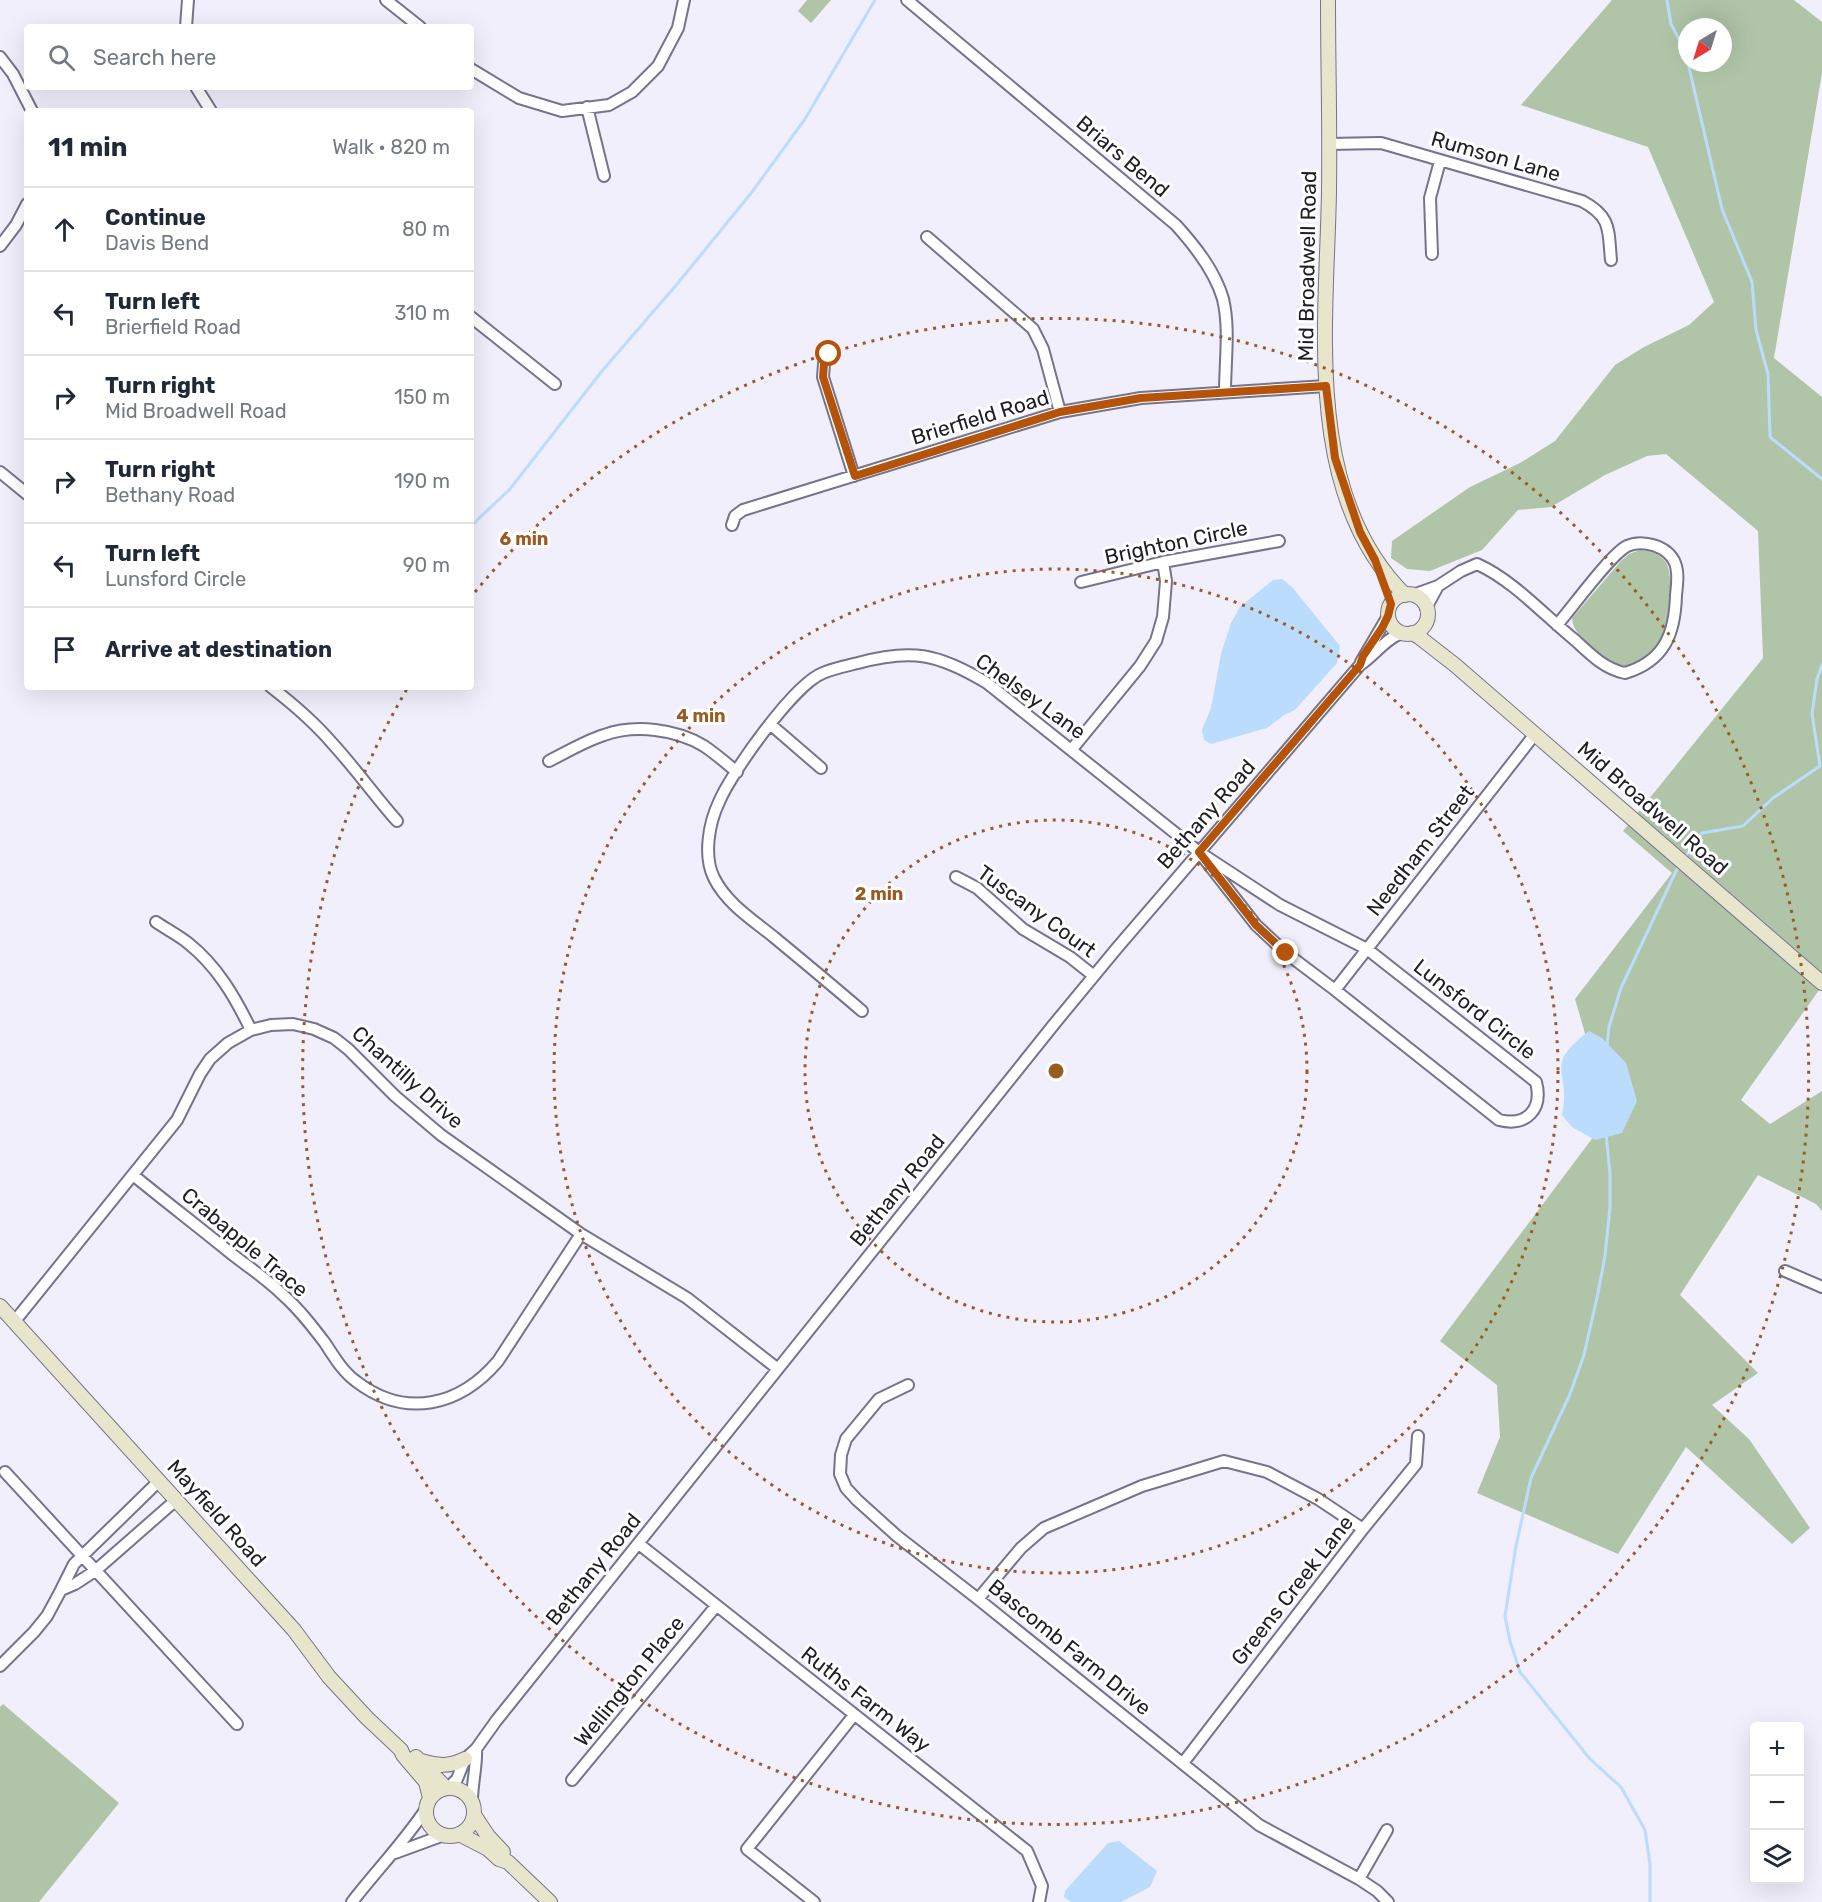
<!DOCTYPE html>
<html lang="en">
<head>
<meta charset="utf-8">
<style>
	body { margin:0; font-family:Rubik,sans-serif; background:#f6f6f7; color:#1f2937 }
	.controls { position:absolute; right:18px; bottom:18px; display:grid; overflow:hidden; border-radius:6px; box-shadow:0 6px 24px #0002 }
	.controls button { width:54px; height:54px; display:grid; place-items:center; padding:0; border:0; border-bottom:2px solid #e0e1e3; background:#fff; color:#1f2937; font:30px sans-serif }
	.compass { position:absolute; left:1678px; top:18px; width:54px; height:54px; border-radius:50%; background:#fff; box-shadow:0 6px 24px #0002; rotate:218deg }
	.stop { position:absolute; width:18px; height:18px; margin:-14px; border:4px solid #b45309; border-radius:50%; background:#fff }
	.stop.end { background:#b45309; border-color:#fff; box-shadow:0 2px 6px #0008 }
	.list { margin:0; padding:0; list-style:none }
	h2 { display:flex; justify-content:space-between; align-items:center; height:78px; margin:0; padding:0 24px; font-size:26px }
	h2 small { font-size:20px; font-weight:400; color:#747a83 }
	.list li { display:grid; grid-template-columns:39px 1fr auto; gap:18px; align-items:center; box-sizing:border-box; height:84px; padding:0 24px; border-top:2px solid #e0e1e3 }
	.list b { display:block; font-size:22px; white-space:nowrap }
	.list p { margin:0; font-size:20px; white-space:nowrap; color:#747a83 }
	.list em { font-size:20px; font-style:normal; color:#747a83 }
	.icon { flex:none; width:33px; height:33px; fill:none; stroke:currentColor; stroke-width:2; stroke-linecap:round; stroke-linejoin:round }
	.map { position:relative; flex:none; width:1822px; height:1902px; overflow:hidden }
	.search { position:absolute; background:#fff; box-shadow:0 6px 24px #0002; left:24px; top:24px; width:450px; height:66px; display:flex; align-items:center; gap:15px; box-sizing:border-box; padding:0 21px; border-radius:6px; color:#747a83; font-size:22px }
	.panel { position:absolute; background:#fff; box-shadow:0 6px 24px #0002; left:24px; top:108px; width:450px; height:582px; border-radius:6px }
	.map>svg:first-child { display:block }
	.green { fill:#b0c5a8; fill-rule:evenodd }
	.water { fill:#bcdcfe }
	.lines { fill:none; stroke-linecap:round; stroke-linejoin:round }
	.stream { stroke:#bcdcfe; stroke-width:3 }
	.street-casing { stroke:#76738d; stroke-width:14 }
	.secondary-casing { stroke:#76738d; stroke-width:16 }
	.street { stroke:#fff; stroke-width:10 }
	.secondary { stroke:#e8e5cd; stroke-width:14 }
	.route { stroke:#b45309; stroke-width:8 }
	.ring { fill:none; stroke:#9a5b23; stroke-width:3; stroke-dasharray:3 6 }
	.labels { text-anchor:middle; dominant-baseline:central; stroke-width:6; stroke-linejoin:round; paint-order:stroke }
	.street-label { font-size:21px; fill:#1f1e28; stroke:#fff }
	.centre { fill:#9a5b23; stroke:#fff; stroke-width:3 }
	.ring-label { font-size:18px; text-anchor:middle; font-weight:bold; fill:#9a5b23; stroke:#fff; stroke-width:6; stroke-linejoin:round; paint-order:stroke }
</style>
</head>
<body>
<div class="map">
<svg width="1822" height="1902" viewBox="0 0 1822 1902">
	<rect width="100%" height="100%" fill="#f0effb"/>
	<path class="green" d="M807 0H831L811 23 798 11Z
		M1612 0H1794L1822 22V73L1774 358 1822 397V986L1741 1100 1770 1124 1822 1091V1211L1816 1204 1758 1175 1680 1295 1758 1373 1712 1405 1749 1439 1810 1528 1792 1544 1686 1447 1618 1554 1477 1493 1500 1437 1497 1385 1440 1341 1609 1116 1575 999 1672 873 1623 831 1763 658 1758 531 1666 454 1647 456 1605 475 1551 507 1518 510 1482 550 1430 571 1407 569 1391 558 1392 541 1470 487 1520 463 1555 441 1615 365 1644 347 1689 325 1714 302 1648 147 1521 105ZM1687 27H1723V63H1687Z
		M1640 550C1649 551 1659 553 1665 561 1674 572 1671 615 1666 629 1661 642 1644 666 1628 666 1616 666 1604 657 1596 650 1585 640 1573 633 1572 618L1621 561 1629 554Z
		M3 1704 119 1803 39 1902H0V1707Z"/>
	<path class="water" d="M1282 579 1292 587 1340 646 1337 663 1295 710 1284 715 1267 728 1211 744 1204 740 1202 730 1211 708 1221 654 1231 623 1240 607 1273 580Z
		M1589 1031 1602 1038 1626 1063 1637 1101 1622 1133 1595 1140 1572 1127 1562 1115C1572 1072 1541 1067 1589 1031Z
		M1119 1841 1157 1871 1150 1887 1121 1902H1071L1064 1897 1065 1891 1108 1843Z"/>
	<g class="lines">
		<path class="stream" d="M1667 0 1671 24 1684 49 1687 61
			M1688 63 1722 209 1752 282 1756 330 1768 374 1770 437 1822 479
			M471 526 510 489 602 371 678 283 752 192 805 119 875 0
			M1685 857 1702 833 1743 826 1773 798 1820 766 1812 714 1817 679 1822 665
			M1607 1046 1609 1027 1621 988 1677 869
			M1606 1133 1610 1174V1207L1605 1256 1598 1293 1584 1355 1570 1394 1531 1478 1516 1546 1505 1616 1510 1641 1520 1672 1590 1759 1621 1787 1645 1830 1650 1864V1902"/>
		<g class="street-casing">
			<path id="street" d="M386 0 420 27
				M907 0 1176 225C1195 246 1215 271 1223 299 1230 328 1225 362 1225 392
				M186 27 188 0
				M0 57 13 74 32 111
				M471 69 519 98 562 111 609 105 632 92 658 66 678 28 684 0
				M196 87 211 111
				M587 107 604 176
				M1329 144 1381 143 1582 201C1612 217 1608 230 1611 260
				M927 237 1033 329 1043 349 1060 412
				M0 246 16 225 27 204
				M1432 254 1430 198 1440 161
				M471 317 555 384
				M829 354 824 364 823 377 854 476
				M0 472 27 494
				M732 525 735 516 743 510 1060 412 1141 398 1326 386
				M1081 582 1163 562 1279 541
				M1413 595 1438 586 1461 571 1477 564C1513 580 1545 616 1576 641 1591 655 1605 669 1625 673 1665 661 1675 633 1676 595 1677 585 1679 573 1675 563 1668 546 1643 539 1627 546 1610 555 1572 608 1557 625
				M1426 608 1438 586
				M1361 662 1388 616
				M271 687C293 704 314 722 332 743 355 768 375 796 397 821
				M770 724 821 768
				M1072 749 1140 666 1156 641 1163 617 1166 581 1163 562
				M549 761C567 752 585 741 604 735 635 724 676 729 704 746 716 754 726 763 737 772
				M956 877 977 888 1023 929 1070 957 1094 976
				M156 922C166 929 178 935 188 943 217 966 235 997 251 1030
				M1335 990 1535 734
				M862 1011C833 986 804 962 775 938 753 920 727 904 714 878 703 856 709 823 719 802 731 773 794 684 823 673 834 668 846 666 858 663 912 648 939 654 987 683L1199 852 1280 905 1367 949 1536 1082C1543 1109 1527 1127 1499 1120L1335 990 1286 953 1256 925 1199 852
				M133 1175C166 1202 200 1228 233 1255 250 1268 268 1280 283 1295 299 1309 312 1326 325 1343 334 1357 343 1372 357 1382 406 1419 460 1406 498 1361L581 1234
				M1785 1271 1822 1287
				M14 1322 177 1120 200 1074 210 1059 228 1043 251 1030 271 1025 293 1024 314 1029 334 1038 348 1049 395 1096 441 1135 581 1234 687 1298 778 1369
				M908 1385 879 1399 846 1439 841 1455 840 1474 846 1488 857 1500 897 1536 978 1599 1259 1825 1359 1879 1377 1891 1388 1902
				M5 1472 237 1724
				M159 1481 74 1564 61 1590 75 1584 95 1571 176 1500
				M639 1544 1027 1851 1042 1886 1039 1902
				M978 1599 1021 1548 1044 1528 1142 1486 1224 1461 1267 1472 1318 1499 1363 1529
				M0 1666 34 1632 47 1616 61 1590
				M1183 1763 1363 1529 1416 1464 1418 1436
				M572 1780 716 1606
				M449 1787 457 1779 465 1759 476 1749 496 1721 1055 1023 1117 948 1360 665C1375 655 1385 639 1402 633
				M472 1801C472 1783 477 1766 476 1749
				M395 1853 444 1835
				M1359 1879 1387 1830
				M352 1902C377 1870 404 1842 426 1809
				M814 1902 747 1849 854 1715"/>
		</g>
		<g class="secondary-casing">
			<path id="secondary" d="M1328 0C1328 64 1330 127 1329 191 1327 322 1302 493 1405 595
				M1388 614a20 20 0 1 1 40 0a20 20 0 1 1-40 0Z
				M1412 633 1419 637 1455 665 1822 983
				M0 1306 294 1630 329 1677 367 1718 401 1750 403 1755 426 1782 430 1798
				M416 1757 446 1788
				M421 1761C438 1766 449 1767 465 1759
				M426 1812a24 24 0 1 1 48 0a24 24 0 1 1-48 0Z
				M474 1815 488 1836 503 1852
				M459 1834 488 1849 499 1859 508 1862 550 1902"/>
		</g>
		<use href="#street" class="street"/>
		<use href="#secondary" class="secondary"/>
	</g>
	<g class="lines">
		<path class="route" d="M829 354 824 364 823 377 855 476 1060 412 1141 398 1326 386 1335 458 1360 532 1375 560 1391 604 1388 616 1382 628 1363 656 1360 665 1199 852 1256 925 1286 953"/>
	</g>
	<g class="ring">
		<circle cx="1056" cy="1071" r="251"/>
		<circle cx="1056" cy="1071" r="502"/>
		<path d="M475 592A753 753 0 1 1 407 689"/>
	</g>
	<g class="labels">
		<g class="street-label">
			<text transform="translate(1123 156) rotate(40)">Briars Bend</text>
			<text transform="translate(1496 156) rotate(16)">Rumson Lane</text>
			<text transform="translate(1307 266) rotate(-89)">Mid Broadwell Road</text>
			<text transform="translate(980 417) rotate(-17)">Brierfield Road</text>
			<text transform="translate(1176 542) rotate(-12)">Brighton Circle</text>
			<text transform="translate(1031 696) rotate(36)">Chelsey Lane</text>
			<text transform="translate(1653 808) rotate(41)">Mid Broadwell Road</text>
			<text transform="translate(1206 814) rotate(-49)">Bethany Road</text>
			<text transform="translate(1420 850) rotate(-52)">Needham Street</text>
			<text transform="translate(1037 911) rotate(36)">Tuscany Court</text>
			<text transform="translate(1475 1009) rotate(38)">Lunsford Circle</text>
			<text transform="translate(408 1077) rotate(42)">Chantilly Drive</text>
			<text transform="translate(897 1190) rotate(-51)">Bethany Road</text>
			<text transform="translate(245 1242) rotate(40)">Crabapple Trace</text>
			<text transform="translate(217 1513) rotate(48)">Mayfield Road</text>
			<text transform="translate(593 1569) rotate(-51)">Bethany Road</text>
			<text transform="translate(1292 1590) rotate(-52)">Greens Creek Lane</text>
			<text transform="translate(1070 1647) rotate(39)">Bascomb Farm Drive</text>
			<text transform="translate(629 1681) rotate(-51)">Wellington Place</text>
			<text transform="translate(866 1699) rotate(38)">Ruths Farm Way</text>
		</g>
	</g>
	<circle cx="1056" cy="1071" r="9" class="centre"/>
	<g class="ring-label">
		<text x="524" y="545">6 min</text>
		<text x="701" y="722">4 min</text>
		<text x="879" y="900">2 min</text>
	</g>
</svg>
<div class="controls">
<button>+</button>
<button>−</button>
<button><svg class="icon" aria-label="layers" viewBox="0 0 24 24"><path d="M12 4l9 5-9 5-9-5zM3 14l9 5 9-5"/></svg></button>
</div>
<svg class="compass" viewBox="-18 -18 36 36"><path d="M0-13l5 13h-10z" fill="#e53935"/><path d="M0 13l5-13h-10z" fill="#747a83"/></svg>
<div class="stop" style="left:829px;top:354px"></div>
<div class="stop end" style="left:1286px;top:953px"></div>
<div class="search"><svg class="icon" aria-label="search" viewBox="0 0 24 24"><circle cx="10" cy="10" r="6"/><path d="M15 15l6 6"/></svg>Search here</div>
<section class="panel">
<h2>11 min<small>Walk · 820 m</small></h2>
<ul class="list">
<li><svg class="icon" aria-label="ahead" viewBox="0 0 24 24"><path d="M12 20V5M6 11l6-6 6 6"/></svg><div><b>Continue</b><p>Davis Bend</p></div><em>80 m</em></li>
<li><svg class="icon" aria-label="left" viewBox="0 0 24 24"><path d="M17 20v-9H6M10 6l-5 5 5 5"/></svg><div><b>Turn left</b><p>Brierfield Road</p></div><em>310 m</em></li>
<li><svg class="icon" aria-label="right" viewBox="0 0 24 24"><path d="M7 20v-9h11M14 6l5 5-5 5"/></svg><div><b>Turn right</b><p>Mid Broadwell Road</p></div><em>150 m</em></li>
<li><svg class="icon" aria-label="right" viewBox="0 0 24 24"><path d="M7 20v-9h11M14 6l5 5-5 5"/></svg><div><b>Turn right</b><p>Bethany Road</p></div><em>190 m</em></li>
<li><svg class="icon" aria-label="left" viewBox="0 0 24 24"><path d="M17 20v-9H6M10 6l-5 5 5 5"/></svg><div><b>Turn left</b><p>Lunsford Circle</p></div><em>90 m</em></li>
<li><svg class="icon" aria-label="arrive" viewBox="0 0 24 24"><path d="M6 21V4h12l-3 4 3 4H6"/></svg><div><b>Arrive at destination</b></div></li>
</ul>
</section>
</div>
</body>
</html>
